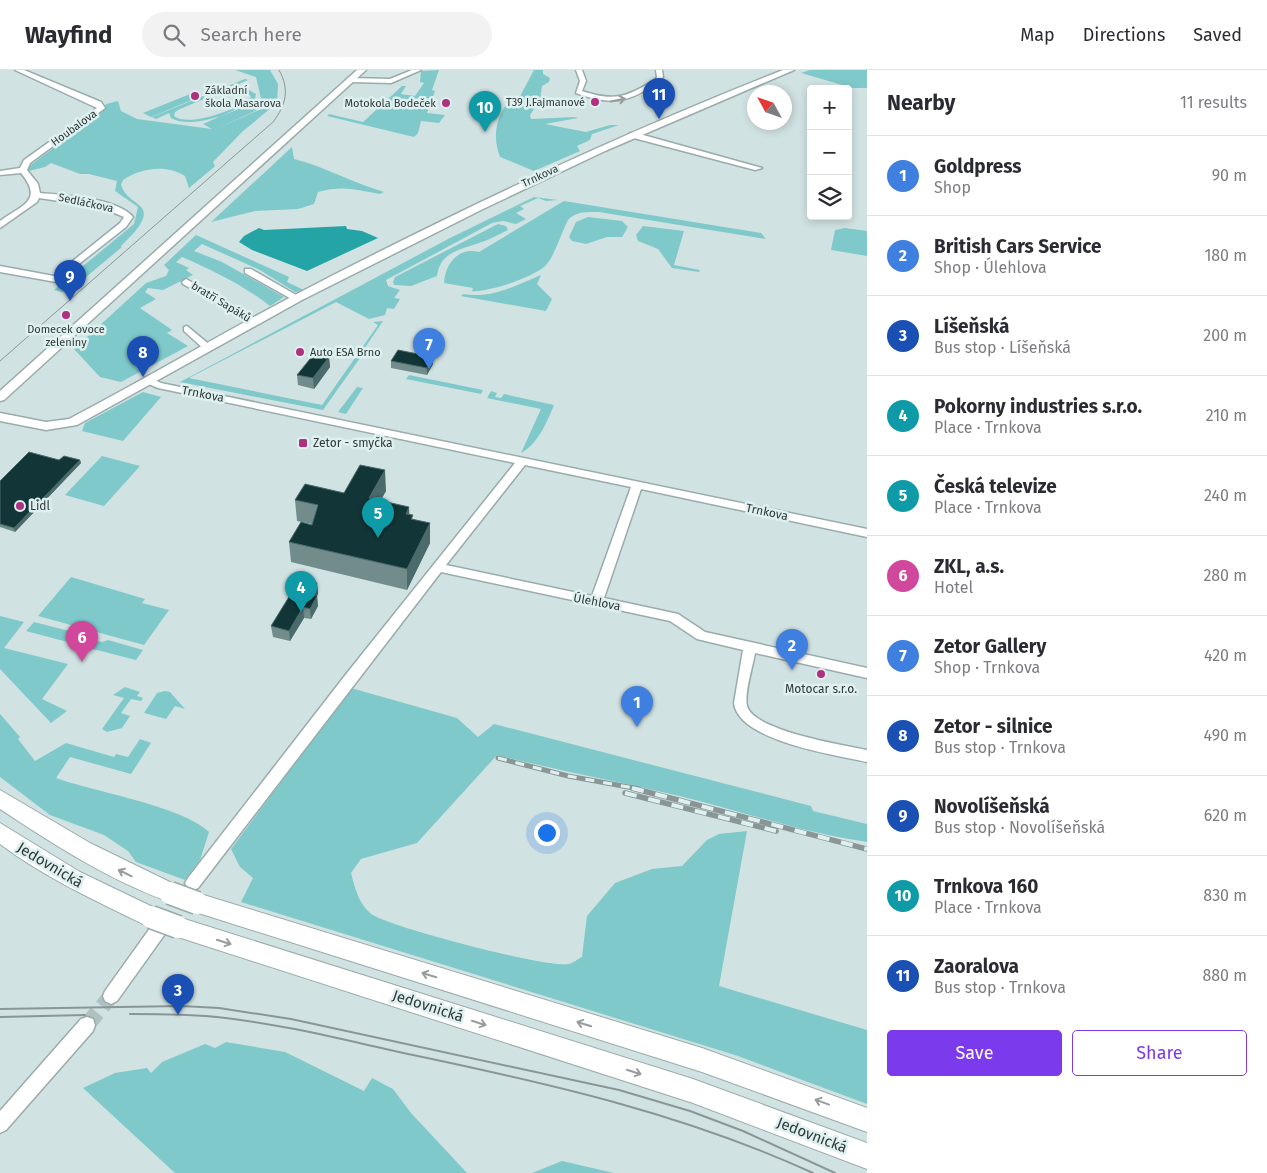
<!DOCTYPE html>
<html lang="en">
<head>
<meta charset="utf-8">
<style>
	body { margin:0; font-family:"Fira Sans",sans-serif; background:#f2f2f3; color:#2b2b33 }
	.controls { position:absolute; right:15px; top:15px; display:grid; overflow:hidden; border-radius:5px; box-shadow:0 2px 8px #0003 }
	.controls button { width:45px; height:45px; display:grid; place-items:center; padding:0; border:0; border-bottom:1px solid #e1e1e2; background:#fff; color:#2b2b33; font:25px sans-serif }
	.compass { position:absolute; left:747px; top:15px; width:45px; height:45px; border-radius:50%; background:#fff; box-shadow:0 2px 8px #0003; rotate:310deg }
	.you { position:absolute; left:546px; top:762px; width:18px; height:18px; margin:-12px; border:4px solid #fff; border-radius:50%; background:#1a73e8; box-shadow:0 0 0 8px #1a73e833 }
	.badge { display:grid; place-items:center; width:32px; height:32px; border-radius:50%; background:#7c3aed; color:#fff; font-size:16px; font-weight:700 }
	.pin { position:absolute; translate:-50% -41px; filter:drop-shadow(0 1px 2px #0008) }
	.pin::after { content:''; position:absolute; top:26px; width:18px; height:15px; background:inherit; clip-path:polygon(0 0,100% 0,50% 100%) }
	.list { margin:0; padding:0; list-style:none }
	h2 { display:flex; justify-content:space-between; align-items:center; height:65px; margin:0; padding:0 20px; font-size:21px }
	h2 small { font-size:16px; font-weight:400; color:#7c7c81 }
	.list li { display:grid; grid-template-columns:32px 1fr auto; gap:15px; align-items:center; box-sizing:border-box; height:80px; padding:0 20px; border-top:1px solid #e1e1e2 }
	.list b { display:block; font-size:19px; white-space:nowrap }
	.list p { margin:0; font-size:16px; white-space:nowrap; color:#7c7c81 }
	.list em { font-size:16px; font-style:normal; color:#7c7c81 }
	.actions { display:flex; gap:10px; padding:15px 20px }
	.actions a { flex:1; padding:11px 0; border:1px solid #7c3aed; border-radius:5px; text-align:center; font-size:18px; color:#7c3aed }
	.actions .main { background:#7c3aed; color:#fff }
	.icon { flex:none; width:28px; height:28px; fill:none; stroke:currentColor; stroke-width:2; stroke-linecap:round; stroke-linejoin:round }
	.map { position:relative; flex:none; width:867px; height:1103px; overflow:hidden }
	header { display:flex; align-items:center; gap:30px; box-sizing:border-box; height:70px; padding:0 25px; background:#fff; border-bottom:1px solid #e1e1e2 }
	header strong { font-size:24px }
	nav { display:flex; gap:28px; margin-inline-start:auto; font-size:18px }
	.search { width:350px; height:45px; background:#f2f2f3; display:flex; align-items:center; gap:12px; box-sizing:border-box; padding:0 18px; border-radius:28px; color:#7c7c81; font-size:19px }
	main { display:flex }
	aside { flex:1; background:#fff }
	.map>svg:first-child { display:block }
	.green { fill:#7fc9ca; fill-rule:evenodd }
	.water { fill:#25a4a6 }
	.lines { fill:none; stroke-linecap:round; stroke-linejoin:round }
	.minor-tunnel { stroke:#b1c0c0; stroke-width:16; stroke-dasharray:16 8; stroke-linecap:butt }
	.minor-casing { stroke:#9aabab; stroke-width:3 }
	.tertiary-casing { stroke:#9aabab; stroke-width:3 }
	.secondary-casing { stroke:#9aabab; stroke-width:2 }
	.minor { fill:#fff; fill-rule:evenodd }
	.tertiary { fill:#fff; fill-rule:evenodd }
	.secondary { fill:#fff; fill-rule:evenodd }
	.tram-far1 { stroke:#8a9696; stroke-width:1 }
	.tram { stroke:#8a9696; stroke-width:2 }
	.rail-far1-casing { stroke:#8a9696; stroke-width:5 }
	.rail-casing { stroke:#8a9696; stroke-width:5.5 }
	.rail-far1 { stroke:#def0f0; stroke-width:3; stroke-dasharray:9; stroke-linecap:butt }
	.rail { stroke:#def0f0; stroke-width:4; stroke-dasharray:12; stroke-linecap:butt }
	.secondary-bridge-casing { stroke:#9aabab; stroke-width:25; stroke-linecap:butt }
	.secondary-bridge { stroke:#fff; stroke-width:22 }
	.wall { fill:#728c8c }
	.shaded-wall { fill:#4b6a6a }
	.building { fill:#123637; stroke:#4b6a6a }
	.oneway { stroke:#999c9c }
	.poi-dot { fill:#af307f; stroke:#def0f0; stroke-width:2 }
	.labels { text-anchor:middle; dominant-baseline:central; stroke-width:5; stroke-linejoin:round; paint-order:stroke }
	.far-poi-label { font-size:11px; fill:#333939; stroke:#def0f0; text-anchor:start }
	.far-street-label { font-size:11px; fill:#333939; stroke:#def0f0 }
	.street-label { font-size:12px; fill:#333939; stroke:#def0f0 }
	.poi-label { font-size:12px; fill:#333939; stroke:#def0f0; text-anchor:start }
	.near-street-label { font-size:15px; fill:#333939; stroke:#def0f0 }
</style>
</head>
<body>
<header>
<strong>Wayfind</strong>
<div class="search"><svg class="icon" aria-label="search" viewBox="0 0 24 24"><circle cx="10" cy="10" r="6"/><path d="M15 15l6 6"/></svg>Search here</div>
<nav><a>Map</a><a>Directions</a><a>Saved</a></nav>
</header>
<main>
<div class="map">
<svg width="867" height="1103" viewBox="0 0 867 1103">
	<rect width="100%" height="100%" fill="#d1e2e2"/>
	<path class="green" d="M235 0H270L278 14 277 33 242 62 213 92 215 96 213 98 189 118 185 106C166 94 141 98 123 110L121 115C125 126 132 129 140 136 153 147 129 168 121 176L122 177 67 223 54 220 134 154 138 137 115 121 117 111 89 104H80L51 93 45 97 29 101 28 97 103 41 106 34 118 31 121 41 137 49 212 59 203 54 246 35 257 40 216 59 259 40 263 37 256 7Z
		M439 0 432 20 435 21 427 43 445 45 439 53 421 51 418 63 414 67 327 46 329 44 363 52 402 16H406L401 24 415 26 424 13 420 12 421 1Z
		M534 0H543V4L550 8 549 12 542 16 540 30 530 45 531 49 575 47 578 48 545 54 586 62 610 55H619L592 64 590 70 577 76 580 81 534 101 500 87C493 69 495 49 507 34L517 32Z
		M810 0H867V18H853L801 3Z
		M245 9 248 10 232 17 247 19 256 24 255 29C238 43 190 60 171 48L169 43 156 49 152 47ZM234 19 247 21 251 27C239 39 189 58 174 46L175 42 180 39 223 21Z
		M190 24 199 27 151 47 143 43Z
		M292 77 294 89C323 96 353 113 384 122L380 124C356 120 343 115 318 122L314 134 298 139 255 141 211 152Z
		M534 127 558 130 546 131 538 128 520 136 524 139 516 143 526 149 516 154 503 151 492 153 386 210 388 216 400 220 394 228 400 229 394 239 387 238 385 245 369 249 336 232 189 308 322 335 378 255 373 252 383 251 364 279H379L360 288 323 340 180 312 450 168Z
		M564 131 761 163 766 169 599 142C587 142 576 141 568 150 562 161 554 188 545 196 534 207 487 223 472 221L473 218 444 213C445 194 458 177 479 182Z
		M588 147 622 151 628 157 622 167H607L586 174 572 171 569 167 576 152Z
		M498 154 506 156 508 160C499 164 491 169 482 172 463 179 440 181 437 206L411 216 394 215 393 212 395 207Z
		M643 156 684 161 674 195 700 200 699 202 672 198 658 179 638 171 636 165Z
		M845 158 867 161V186L831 180 835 160Z
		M196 165 289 207 287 212 306 221 295 222 260 200 202 174 194 181 222 192 284 227 270 236C243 215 214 201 182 187L176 192 189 198 186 200 193 205 163 220 148 218 145 222 156 229 140 238 172 260 167 263 188 276 121 312 100 307 74 279 146 213 166 206 169 200 164 195Z
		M541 205 537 214 552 229 546 241 461 226 463 224C493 229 514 216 541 205Z
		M409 305 483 320 481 324 406 309Z
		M357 317 363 318 346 344 338 342Z
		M491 321 497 323 495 327 501 328 504 324 554 335C547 352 538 374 521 383L541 339 487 328Z
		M143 322 161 327 123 371 82 361 85 353Z
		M102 386 140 396 104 436 65 425Z
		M71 507 145 529 142 533 169 540 144 575 38 546Z
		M0 546 24 552 4 578 68 594 42 629 67 641 51 653 0 599Z
		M34 552 77 563 79 568 75 574 26 561Z
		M87 568 102 572 108 570 143 580 136 590 81 576Z
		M125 617 140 622 137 626 143 628 141 631 131 629 121 643 130 646 122 658 107 662 102 659 124 628 113 625Z
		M351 618 457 648 478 667 494 654 811 736 813 741 867 754V772C802 763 739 740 675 725 616 711 556 700 497 685L417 773 361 789 351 803C355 818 358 832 370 843 384 856 550 899 569 894 573 893 578 889 582 887L587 846 615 813 652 799 682 796 707 770 719 764 747 761 719 916 867 960V1034L738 986 241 832 253 808 240 797 231 779Z
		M165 621 170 622 185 639 175 636 166 649 144 643 157 623Z
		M0 644 20 667 18 669 35 691 66 673 114 687 116 684 128 687 140 669 151 673 131 704 70 687 56 708C95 722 182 736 209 762L200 790 185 810 136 792 128 781 104 765 50 745 0 707Z
		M226 972 285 982 364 1021 372 1008 393 1019 411 1043 467 1103H175L83 1018 115 1003 147 998 151 1003 162 992 205 974 215 978Z
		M562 1091 614 1103H615H532Z"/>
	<path class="water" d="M346 156 347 159 362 161 378 168 307 201 252 180 239 172 244 166 259 158 264 160Z"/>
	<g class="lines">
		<path class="minor-tunnel" d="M87 955 111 926"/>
		<g class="minor-casing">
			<path id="minor" d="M15 0H24L101 32 105 38 30 93 27 100 38 114 40 123C64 125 117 128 133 147L126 157 56 212 0 202V196L54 206 120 153 124 147 100 137 39 128 37 132 0 158V151C22 135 44 131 21 103L0 105V101L20 98 24 90 97 38Z
				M412 0H421L391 13 351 12 348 10 351 8 390 9Z
				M576 0H582L586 11 582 21C615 32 626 27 655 10L657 7 656 0H662L663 7C659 14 652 17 644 21 620 35 601 32 576 23L580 11Z
				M630 63H636L762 98 755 100 630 67Z
				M245 199H251L303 229 295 231 245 203Z
				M186 209 258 250 260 252 255 255 252 254 183 214 182 212Z
				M187 256 211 276V280H205L184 261V257Z
				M148 307 161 313 867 459V467L641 419 604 528 678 544 705 562 867 598V608L755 583C753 596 744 623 747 636 754 661 843 675 867 680V692C836 685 738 671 734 633L743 580 697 569 670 551 441 502 198 818 193 820 188 818 185 813 188 808 347 603 515 393 158 318 144 312V308ZM525 395 631 417 592 526 446 495Z
				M159 852 165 854 167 859 165 864 117 931 111 934 105 931 103 926 105 921 153 854Z
				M87 947 93 949 95 955 93 961 6 1060 0 1063V1041L81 949Z"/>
		</g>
		<g class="tertiary-casing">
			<path id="tertiary" d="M357 0H366L4 330 0 331V321Z
				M783 0H794L605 81 483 139 302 230 77 355 46 360 0 351V343L46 352 69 349C144 310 217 266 293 226 452 143 615 66 783 0Z"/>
		</g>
		<g class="secondary-casing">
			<path id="secondary" d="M0 720 90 773 178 816 181 823 178 830 170 832C110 811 53 774 0 739Z
				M0 753 80 802 159 840 162 847 159 854 151 857 143 854C94 830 44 807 0 774Z
				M197 823 702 978 867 1038V1062L702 1002 189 840 186 833 189 826Z
				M178 847 693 1009 867 1073V1099L693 1033 178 867 170 864 167 857 170 850Z"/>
		</g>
		<use href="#minor" class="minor"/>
		<use href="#tertiary" class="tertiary"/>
		<use href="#secondary" class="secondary"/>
		<path class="tram-far1" d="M0 291 273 52C286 35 290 19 279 0"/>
		<path class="tram" d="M0 939 181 936 219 938 291 949 619 1020 690 1041 743 1061 835 1103
			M130 944C159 944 188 944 217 947 283 954 348 971 413 985 551 1014 684 1044 813 1103
			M0 947 85 945"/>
		<g class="rail-far1-casing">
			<path id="rail-far1" d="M498 688 568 706 639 719"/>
		</g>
		<g class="rail-casing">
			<path id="rail" d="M632 718 867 779
				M625 723 776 761"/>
		</g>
		<use href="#rail-far1" class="rail-far1"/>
		<use href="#rail" class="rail"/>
		<g class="secondary-bridge-casing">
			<path id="secondary-bridge" d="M170 823 197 833
				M151 847 178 857"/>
		</g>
		<use href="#secondary-bridge" class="secondary-bridge"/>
	</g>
	<path class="wall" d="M329 287 330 297 314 319 298 315 297 305Z
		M391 291 433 294 427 305 391 298Z
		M59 390H80L81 393 15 462 0 457V411Z
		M386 421 380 431 410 444 413 449 430 453V473L407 520 291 492 289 472 312 454 297 451 295 430 344 423Z
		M317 513 318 524 317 526 318 536 311 549 304 548 290 571 273 567 271 556Z"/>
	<path class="shaded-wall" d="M329 287 330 297 314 319 313 308Z
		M433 287V294L427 305V298Z
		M80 390 81 393 15 462 14 458Z
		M385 400 386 421 370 449 369 428Z
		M409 437 410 458 406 444Z
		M430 453V473L407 520V499Z
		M317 513 318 524 311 535 310 524Z
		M317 526 318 536 311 549 310 539Z
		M303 537 304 548 290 571 289 561Z"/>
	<path class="building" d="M398 280 433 287 427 298 391 291Z
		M314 284 329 287 313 308 297 305Z
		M29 382 59 390 64 386 80 390 14 458 0 454V411Z
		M360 395 385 400 369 428 409 437 406 444 413 445 411 449 430 453 407 499 289 472 301 452 312 455 318 435 295 430 305 414 344 423Z
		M300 509 317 513 310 524 317 526 310 539 303 537 289 561 271 556Z"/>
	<defs><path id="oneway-shaft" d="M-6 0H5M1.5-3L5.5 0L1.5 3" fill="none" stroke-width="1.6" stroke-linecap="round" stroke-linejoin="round" transform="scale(1.25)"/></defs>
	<g class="oneway">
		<use href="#oneway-shaft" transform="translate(618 30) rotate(-12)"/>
		<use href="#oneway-shaft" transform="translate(125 803) rotate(-154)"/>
		<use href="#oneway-shaft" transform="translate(224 872) rotate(18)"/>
		<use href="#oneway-shaft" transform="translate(429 905) rotate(-163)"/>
		<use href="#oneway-shaft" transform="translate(479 953) rotate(18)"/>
		<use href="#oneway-shaft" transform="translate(584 954) rotate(-163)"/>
		<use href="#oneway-shaft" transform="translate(634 1002) rotate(18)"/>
		<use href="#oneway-shaft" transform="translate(822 1032) rotate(-160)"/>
	</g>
	<g class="poi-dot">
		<circle cx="195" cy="26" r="5"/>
		<circle cx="595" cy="32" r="5"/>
		<circle cx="446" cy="33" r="5"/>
		<circle cx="66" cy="245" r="5"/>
		<circle cx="300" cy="282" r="5"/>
		<rect x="298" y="368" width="10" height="10" rx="2.5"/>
		<circle cx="20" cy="436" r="5"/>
		<circle cx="821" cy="604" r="5"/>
	</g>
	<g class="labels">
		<g class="far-poi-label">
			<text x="205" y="20">Základní<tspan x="205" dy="13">škola Masarova</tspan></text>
			<text x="585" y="32" text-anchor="end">T39 J.Fajmanové</text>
			<text x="436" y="33" text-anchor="end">Motokola Bodeček</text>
			<text x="66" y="259" text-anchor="middle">Domecek ovoce<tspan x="66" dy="13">zeleniny</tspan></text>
			<text x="310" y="282">Auto ESA Brno</text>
		</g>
		<g class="far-street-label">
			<text transform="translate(74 58) rotate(-36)">Houbalova</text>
			<text transform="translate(540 106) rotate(-25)">Trnkova</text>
			<text transform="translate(86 133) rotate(12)">Sedláčkova</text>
			<text transform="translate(221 232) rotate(31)">bratří Sapáků</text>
		</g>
		<g class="street-label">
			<text transform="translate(203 324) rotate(11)">Trnkova</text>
			<text transform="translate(767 442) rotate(12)">Trnkova</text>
			<text transform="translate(597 532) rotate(11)">Úlehlova</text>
		</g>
		<g class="poi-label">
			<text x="313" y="373">Zetor - smyčka</text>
			<text x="30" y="436">Lidl</text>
			<text x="821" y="619" text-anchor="middle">Motocar s.r.o.</text>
		</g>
		<g class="near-street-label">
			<text transform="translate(50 795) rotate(31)">Jedovnická</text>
			<text transform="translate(428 936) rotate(18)">Jedovnická</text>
			<text transform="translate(812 1065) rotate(21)">Jedovnická</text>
		</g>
	</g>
</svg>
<div class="controls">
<button>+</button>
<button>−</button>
<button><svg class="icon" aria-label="layers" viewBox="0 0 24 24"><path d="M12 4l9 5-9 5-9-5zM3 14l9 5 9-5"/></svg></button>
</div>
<svg class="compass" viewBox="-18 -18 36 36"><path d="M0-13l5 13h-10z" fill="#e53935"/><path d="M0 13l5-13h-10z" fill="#7c7c81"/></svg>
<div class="you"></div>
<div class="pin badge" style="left:637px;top:657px;background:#3f7fe0">1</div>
<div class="pin badge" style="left:792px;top:600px;background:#3f7fe0">2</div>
<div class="pin badge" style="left:178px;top:945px;background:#1a4fb4">3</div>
<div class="pin badge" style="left:301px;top:542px;background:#0f9aa8">4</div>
<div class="pin badge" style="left:378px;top:468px;background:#0f9aa8">5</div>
<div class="pin badge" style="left:82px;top:592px;background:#d1479c">6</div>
<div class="pin badge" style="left:429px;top:299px;background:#3f7fe0">7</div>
<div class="pin badge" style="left:143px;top:307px;background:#1a4fb4">8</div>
<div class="pin badge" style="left:70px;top:231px;background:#1a4fb4">9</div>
<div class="pin badge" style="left:485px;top:62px;background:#0f9aa8">10</div>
<div class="pin badge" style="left:659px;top:49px;background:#1a4fb4">11</div>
</div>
<aside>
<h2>Nearby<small>11 results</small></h2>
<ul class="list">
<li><span class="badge" style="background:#3f7fe0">1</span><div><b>Goldpress</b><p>Shop</p></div><em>90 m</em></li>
<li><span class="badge" style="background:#3f7fe0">2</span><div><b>British Cars Service</b><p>Shop · Úlehlova</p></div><em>180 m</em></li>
<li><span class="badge" style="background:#1a4fb4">3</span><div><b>Líšeňská</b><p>Bus stop · Líšeňská</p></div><em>200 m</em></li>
<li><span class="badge" style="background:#0f9aa8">4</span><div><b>Pokorny industries s.r.o.</b><p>Place · Trnkova</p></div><em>210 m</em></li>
<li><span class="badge" style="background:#0f9aa8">5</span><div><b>Česká televize</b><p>Place · Trnkova</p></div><em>240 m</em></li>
<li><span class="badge" style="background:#d1479c">6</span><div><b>ZKL, a.s.</b><p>Hotel</p></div><em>280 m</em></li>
<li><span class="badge" style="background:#3f7fe0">7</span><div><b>Zetor Gallery</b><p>Shop · Trnkova</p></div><em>420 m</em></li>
<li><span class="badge" style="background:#1a4fb4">8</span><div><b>Zetor - silnice</b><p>Bus stop · Trnkova</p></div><em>490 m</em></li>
<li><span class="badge" style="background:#1a4fb4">9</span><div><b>Novolíšeňská</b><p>Bus stop · Novolíšeňská</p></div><em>620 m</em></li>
<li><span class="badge" style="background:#0f9aa8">10</span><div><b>Trnkova 160</b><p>Place · Trnkova</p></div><em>830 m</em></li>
<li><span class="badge" style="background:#1a4fb4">11</span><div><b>Zaoralova</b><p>Bus stop · Trnkova</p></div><em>880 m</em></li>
</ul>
<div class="actions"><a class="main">Save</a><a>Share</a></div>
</aside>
</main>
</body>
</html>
